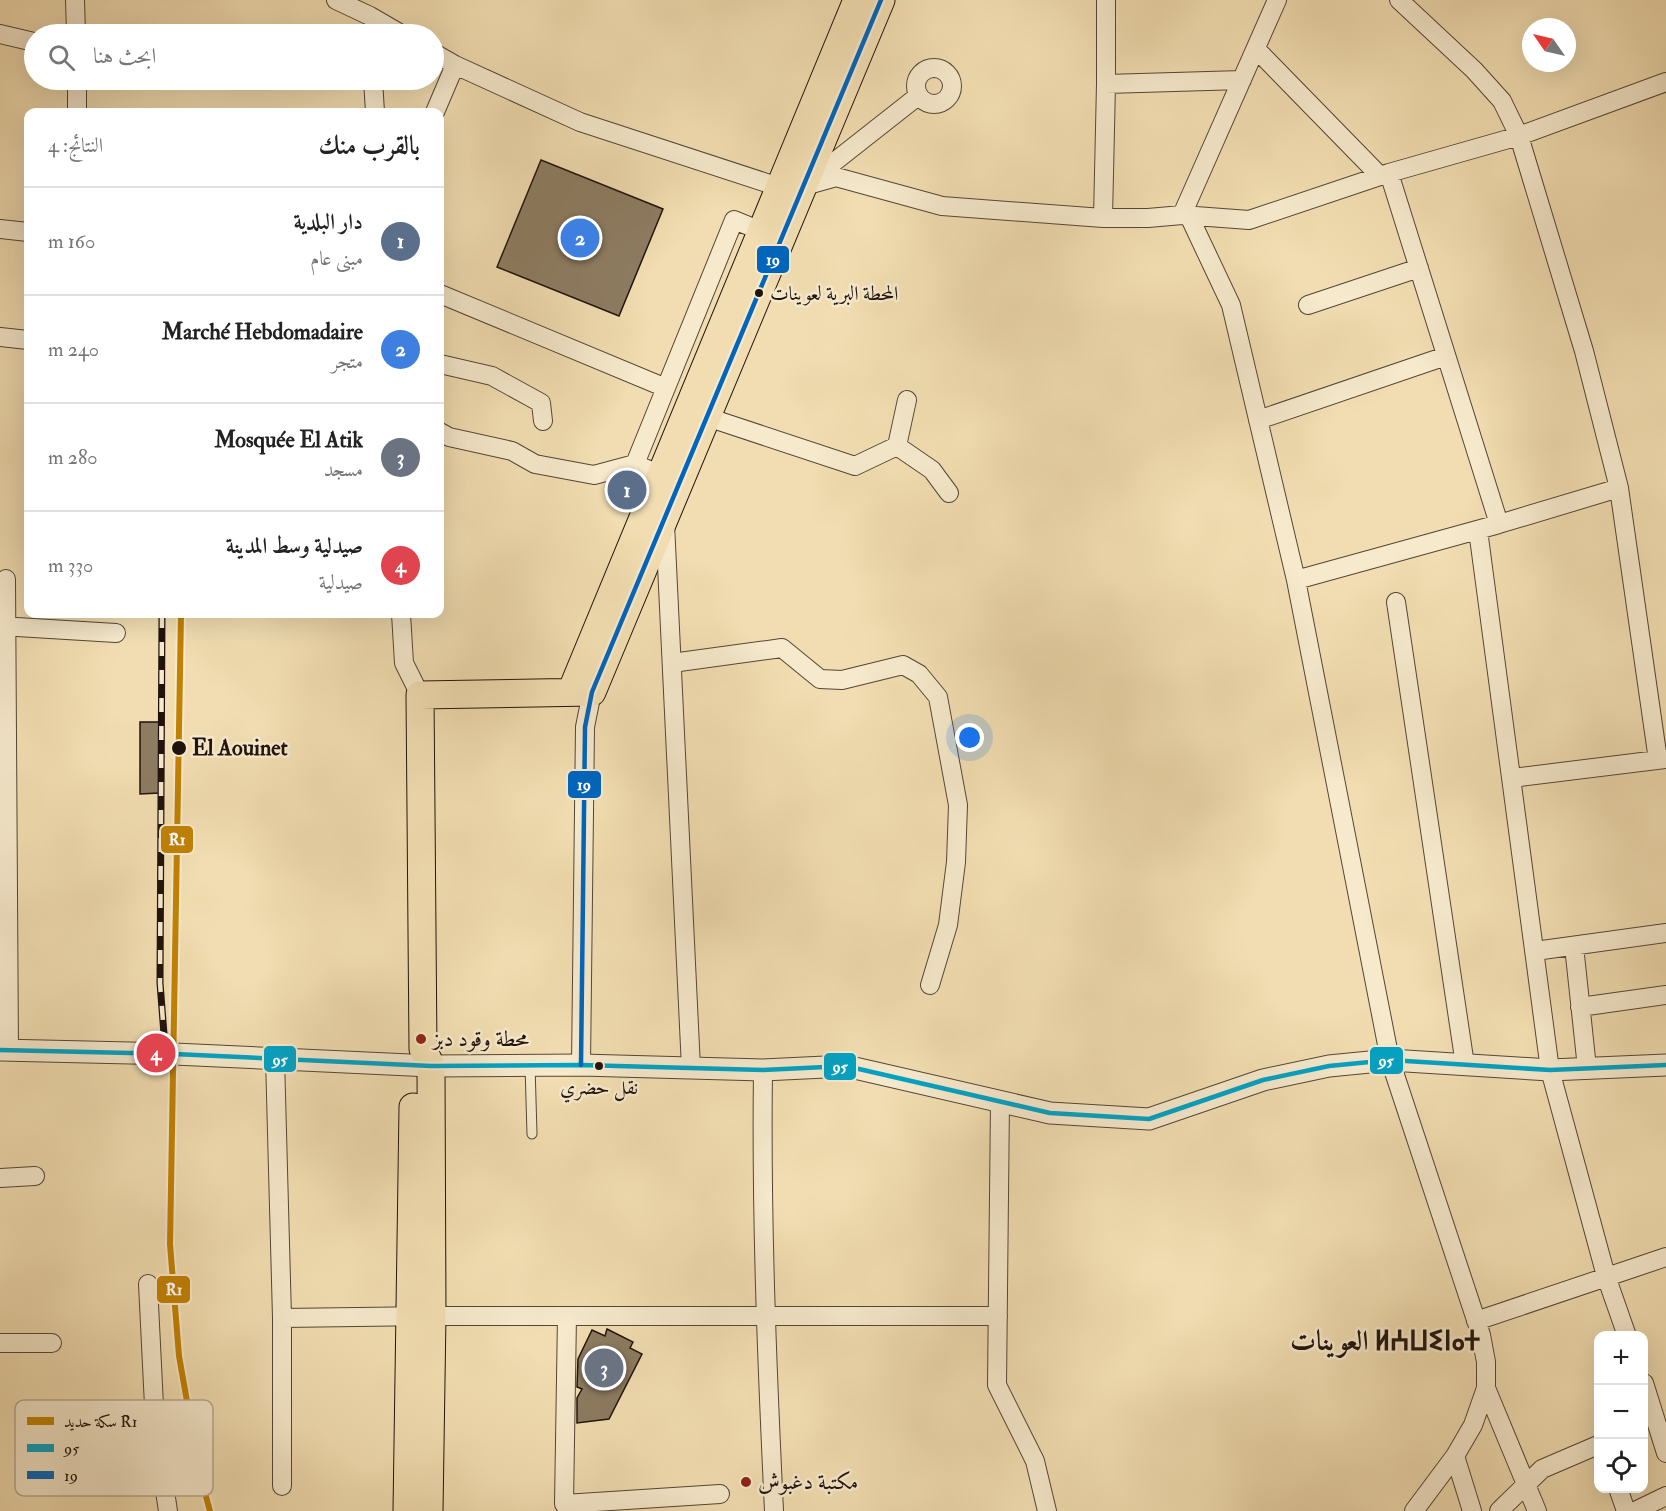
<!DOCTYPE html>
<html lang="ar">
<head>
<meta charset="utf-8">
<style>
	body { margin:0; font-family:"IM FELL Double Pica",Amiri,"Noto Sans Tifinagh",serif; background:#f2f2f2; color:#222; direction:rtl }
	.controls { position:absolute; right:18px; bottom:18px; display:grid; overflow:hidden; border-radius:12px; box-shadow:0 6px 24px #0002 }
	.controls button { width:54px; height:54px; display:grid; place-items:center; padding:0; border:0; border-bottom:2px solid #e0e0e0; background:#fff; color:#222; font:30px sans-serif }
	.compass { position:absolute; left:1522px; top:18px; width:54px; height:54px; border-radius:50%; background:#fff; box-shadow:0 6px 24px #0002; rotate:304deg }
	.you { position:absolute; left:970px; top:738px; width:21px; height:21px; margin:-15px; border:4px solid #fff; border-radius:50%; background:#1a73e8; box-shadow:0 0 0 9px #1a73e833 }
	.badge { display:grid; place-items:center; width:39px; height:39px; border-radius:50%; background:#8f2418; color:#fff; font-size:20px; font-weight:700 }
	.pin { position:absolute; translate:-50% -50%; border:3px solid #fff; box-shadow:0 2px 6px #0006 }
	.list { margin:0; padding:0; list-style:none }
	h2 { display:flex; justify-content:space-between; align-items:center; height:78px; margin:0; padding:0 24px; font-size:26px }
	h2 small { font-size:20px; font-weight:400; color:#767676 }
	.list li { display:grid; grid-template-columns:39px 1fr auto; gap:18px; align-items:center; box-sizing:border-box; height:108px; padding:0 24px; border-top:2px solid #e0e0e0 }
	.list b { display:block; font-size:22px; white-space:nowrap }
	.list p { margin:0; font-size:20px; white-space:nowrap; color:#767676 }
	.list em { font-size:20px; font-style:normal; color:#767676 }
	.icon { flex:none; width:33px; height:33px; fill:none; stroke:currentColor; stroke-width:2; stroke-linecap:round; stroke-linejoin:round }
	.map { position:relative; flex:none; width:1666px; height:1511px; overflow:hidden; direction:ltr }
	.search { position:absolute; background:#fff; box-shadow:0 6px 24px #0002; left:24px; top:24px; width:420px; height:66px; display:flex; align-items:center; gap:15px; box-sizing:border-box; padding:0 21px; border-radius:33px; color:#767676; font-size:22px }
	.panel { position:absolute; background:#fff; box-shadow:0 6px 24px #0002; left:24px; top:108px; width:420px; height:510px; border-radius:12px; direction:rtl }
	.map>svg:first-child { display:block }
	.building { fill:#8d7c62; stroke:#20130d; stroke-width:1.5 }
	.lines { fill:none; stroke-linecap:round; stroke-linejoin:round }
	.service-casing { stroke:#544636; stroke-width:11 }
	.minor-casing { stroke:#544636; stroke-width:20 }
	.tertiary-casing { stroke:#544636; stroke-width:23 }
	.primary-casing { stroke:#20130d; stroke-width:29 }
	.service { stroke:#f6e9cc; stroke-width:9 }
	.minor { stroke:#f6e9cc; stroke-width:18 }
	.tertiary { stroke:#f6e9cc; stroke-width:21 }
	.primary { stroke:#f1ddb1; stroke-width:27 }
	.rail-casing { stroke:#20130d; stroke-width:7 }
	.rail { stroke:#f6e9cc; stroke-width:4.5; stroke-dasharray:14; stroke-linecap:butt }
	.bus-1-casing { stroke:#f6e9cc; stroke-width:9 }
	.bus-2-casing { stroke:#f6e9cc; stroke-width:9 }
	.bus-1 { stroke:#02a2c4; stroke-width:4.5 }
	.bus-2 { stroke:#0065bd; stroke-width:4.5 }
	.rail-1-casing { stroke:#f6e9cc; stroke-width:10 }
	.rail-1 { stroke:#c18103; stroke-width:6 }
	.bus-dot { fill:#20130d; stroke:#f6e9cc; stroke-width:2 }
	.poi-dot { fill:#8f2418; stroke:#f6e9cc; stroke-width:2 }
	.labels { text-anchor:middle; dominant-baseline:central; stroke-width:5; stroke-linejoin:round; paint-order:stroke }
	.bus-label { font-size:20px; fill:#20130d; stroke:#f6e9cc; text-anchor:start }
	.stop-label { font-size:22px; font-weight:bold; fill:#20130d; stroke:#f6e9cc; text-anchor:start }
	.poi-label { font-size:22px; fill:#20130d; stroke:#f6e9cc; text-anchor:start }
	.district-label { font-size:28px; font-weight:bold; fill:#20130d; stroke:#f6e9cc }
	.key { fill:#f6e9cc; stroke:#b6a993; stroke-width:1.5 }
	.key-label { font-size:16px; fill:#20130d }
	.line-badge { stroke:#f6e9cc; stroke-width:2 }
	.badge-label { font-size:16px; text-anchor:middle; font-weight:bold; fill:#fff }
</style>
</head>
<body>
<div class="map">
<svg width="1666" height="1511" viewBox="0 0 1666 1511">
	<rect width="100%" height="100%" fill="#f1ddb1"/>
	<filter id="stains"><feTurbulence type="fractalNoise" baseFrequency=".00333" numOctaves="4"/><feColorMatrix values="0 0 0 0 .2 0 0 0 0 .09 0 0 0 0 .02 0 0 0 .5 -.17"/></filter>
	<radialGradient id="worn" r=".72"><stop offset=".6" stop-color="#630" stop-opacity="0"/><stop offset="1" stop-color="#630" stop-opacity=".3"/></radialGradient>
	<path class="building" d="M541 160 663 209 619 316 497 267Z
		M140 722H159V793L140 794Z
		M607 1329 633 1342 630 1348 642 1354 609 1419 577 1423V1398L582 1389 577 1387 578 1359 592 1330 605 1336Z"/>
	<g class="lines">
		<g class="service-casing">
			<path id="service" d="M530 1065 532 1134"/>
		</g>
		<g class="minor-casing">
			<path id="minor" d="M75 0 76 34
				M336 0 370 16 401 34
				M1399 0 1474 70 1502 101 1519 136 1584 351 1619 488 1658 760
				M0 34 34 42
				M1256 49 1380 176
				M434 53 455 65 580 122 779 187 804 186 836 177 942 206 1103 218H1148L1182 215 1249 220 1389 173 1519 136 1666 82
				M916 86a18 18 0 1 1 36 0a18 18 0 1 1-36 0Z
				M77 80V112
				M373 80 375 112
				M1106 84 1242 80
				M435 112 455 65
				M1389 173 1499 524
				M810 181 918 96
				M1182 215 1277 0
				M1189 216 1231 305 1296 580 1390 1060 1481 1335 1486 1362V1388L1473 1425 1455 1456 1414 1511
				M1103 218 1106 84V0
				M0 229 28 232
				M440 294 666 388
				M1308 305 1419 268
				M0 337 28 340
				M440 364 492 376 541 403 543 421
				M707 417 855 466 897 446 907 400
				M1258 420 1446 356
				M440 432 449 437 512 451 535 464 594 475 635 464
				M897 446 932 470 949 493
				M661 475 635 464 734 220 761 231
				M665 524 691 1068
				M1478 530 1550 1070 1606 1276 1627 1336
				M6 579 9 1051
				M1296 580 1499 524 1619 488
				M1396 602 1465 1065
				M401 614 404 663 420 695
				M0 626 116 633
				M672 663 782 648 820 679 842 680 903 665 919 674 938 697 958 805 956 862 948 925 930 985
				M1512 778 1666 759
				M1574 946 1587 1068
				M1535 951 1666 933
				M1580 1007 1666 995
				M275 1058 282 1318V1486
				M581 1065 585 727 592 692
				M763 1070C761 1217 767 1364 774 1511
				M1000 1101 997 1385 1035 1461 1047 1511
				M0 1178 35 1176
				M148 1284 155 1426 168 1511
				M567 1316 564 1504 720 1494
				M282 1318 432 1316H998
				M1476 1321 1666 1257
				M0 1343H52
				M1644 1383 1666 1453
				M1486 1388 1537 1511
				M1455 1456 1472 1511
				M1618 1488 1626 1511
				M1499 1511 1542 1469 1598 1445
				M1635 1511 1666 1496"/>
		</g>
		<g class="tertiary-casing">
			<path id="tertiary" d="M0 1050 174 1054 431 1066 581 1065 763 1070 846 1066 1050 1113 1149 1119 1263 1080 1329 1066 1390 1060 1550 1070 1666 1065"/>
		</g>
		<g class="primary-casing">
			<path id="primary" d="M571 692 857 0
				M407 1511 413 1107
				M429 1511 432 1316 431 1066 423 1049 420 695 592 692 881 0"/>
		</g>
		<use href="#service" class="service"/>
		<use href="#minor" class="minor"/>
		<use href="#tertiary" class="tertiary"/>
		<use href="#primary" class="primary"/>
		<g class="rail-casing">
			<path id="rail" d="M162 614 160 983 166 1060"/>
		</g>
		<use href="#rail" class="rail"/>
		<g class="bus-1-casing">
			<path id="bus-1" d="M0 1050 174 1054 431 1066 581 1065 763 1070 846 1066 1050 1113 1149 1119 1263 1080 1329 1066 1390 1060 1550 1070 1666 1065"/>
		</g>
		<g class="bus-2-casing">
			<path id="bus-2" d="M581 1065 585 727 592 692 881 0"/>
		</g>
		<use href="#bus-1" class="bus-1"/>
		<use href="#bus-2" class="bus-2"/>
		<g class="rail-1-casing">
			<path id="rail-1" d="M181 614 170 1244 179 1356 200 1475 210 1511"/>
		</g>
		<use href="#rail-1" class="rail-1"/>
	</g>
	<g class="bus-dot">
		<circle cx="759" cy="293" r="5"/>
		<circle cx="179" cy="748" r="8"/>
		<circle cx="599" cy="1066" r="5"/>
	</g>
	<g class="poi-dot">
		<circle cx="421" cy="1039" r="6"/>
		<circle cx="746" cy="1482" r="6"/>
	</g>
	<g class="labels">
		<g class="bus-label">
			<text x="770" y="293">المحطة البرية لعوينات</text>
			<text x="599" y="1087" text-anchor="middle">نقل حضري</text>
		</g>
		<g class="stop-label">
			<text x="192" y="748">El Aouinet</text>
		</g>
		<g class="poi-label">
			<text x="433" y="1039">محطة وقود دبز</text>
			<text x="758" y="1482">مكتبة دغبوش</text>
		</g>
		<g class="district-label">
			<text x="1385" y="1341">العوينات ⵍⵄⵡⵉⵏⴰⵜ</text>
		</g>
	</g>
	<rect x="15" y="1400" width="198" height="96" rx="9" class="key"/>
	<rect x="27" y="1417" width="27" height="8" fill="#c18103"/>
	<rect x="27" y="1444" width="27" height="8" fill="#02a2c4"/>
	<rect x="27" y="1471" width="27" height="8" fill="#0065bd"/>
	<g class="key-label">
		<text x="64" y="1427">سكة حديد R1</text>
		<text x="64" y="1454">95</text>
		<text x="64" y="1481">19</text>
	</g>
	<g class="line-badge">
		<rect x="756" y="245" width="34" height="29" rx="6" fill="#0065bd"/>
		<rect x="567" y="770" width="35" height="29" rx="6" fill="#0065bd"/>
		<rect x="160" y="825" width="34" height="29" rx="6" fill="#c18103"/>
		<rect x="263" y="1045" width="34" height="28" rx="6" fill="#02a2c4"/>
		<rect x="1369" y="1046" width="35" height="29" rx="6" fill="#02a2c4"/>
		<rect x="823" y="1052" width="34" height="29" rx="6" fill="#02a2c4"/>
		<rect x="156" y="1275" width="35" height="29" rx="6" fill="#c18103"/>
	</g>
	<g class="badge-label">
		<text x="773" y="265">19</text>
		<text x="584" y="790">19</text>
		<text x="177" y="845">R1</text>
		<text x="280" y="1065">95</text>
		<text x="1386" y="1066">95</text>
		<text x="840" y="1072">95</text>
		<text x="174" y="1295">R1</text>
	</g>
	<rect width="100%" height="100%" filter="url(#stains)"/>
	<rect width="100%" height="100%" fill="url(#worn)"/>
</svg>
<div class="controls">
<button>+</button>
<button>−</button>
<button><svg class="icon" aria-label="locate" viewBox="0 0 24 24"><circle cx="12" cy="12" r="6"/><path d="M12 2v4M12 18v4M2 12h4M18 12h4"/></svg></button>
</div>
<svg class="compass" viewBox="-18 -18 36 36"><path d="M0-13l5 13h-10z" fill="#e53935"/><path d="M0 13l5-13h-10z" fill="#767676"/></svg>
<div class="you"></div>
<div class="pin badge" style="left:627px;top:490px;background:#5c6f8a">1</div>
<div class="pin badge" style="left:580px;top:238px;background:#3f7fe0">2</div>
<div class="pin badge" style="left:604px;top:1368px;background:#6b7280">3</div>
<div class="pin badge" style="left:156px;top:1053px;background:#e0444e">4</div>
<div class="search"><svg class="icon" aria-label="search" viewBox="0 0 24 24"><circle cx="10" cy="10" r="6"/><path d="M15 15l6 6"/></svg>ابحث هنا</div>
<section class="panel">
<h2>بالقرب منك<small>النتائج: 4</small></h2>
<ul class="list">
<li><span class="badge" style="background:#5c6f8a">1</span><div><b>دار البلدية</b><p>مبنى عام</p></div><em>160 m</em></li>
<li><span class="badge" style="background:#3f7fe0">2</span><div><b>Marché Hebdomadaire</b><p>متجر</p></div><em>240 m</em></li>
<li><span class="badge" style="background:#6b7280">3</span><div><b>Mosquée El Atik</b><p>مسجد</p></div><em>280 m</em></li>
<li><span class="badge" style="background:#e0444e">4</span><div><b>صيدلية وسط المدينة</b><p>صيدلية</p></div><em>330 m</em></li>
</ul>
</section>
</div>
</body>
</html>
